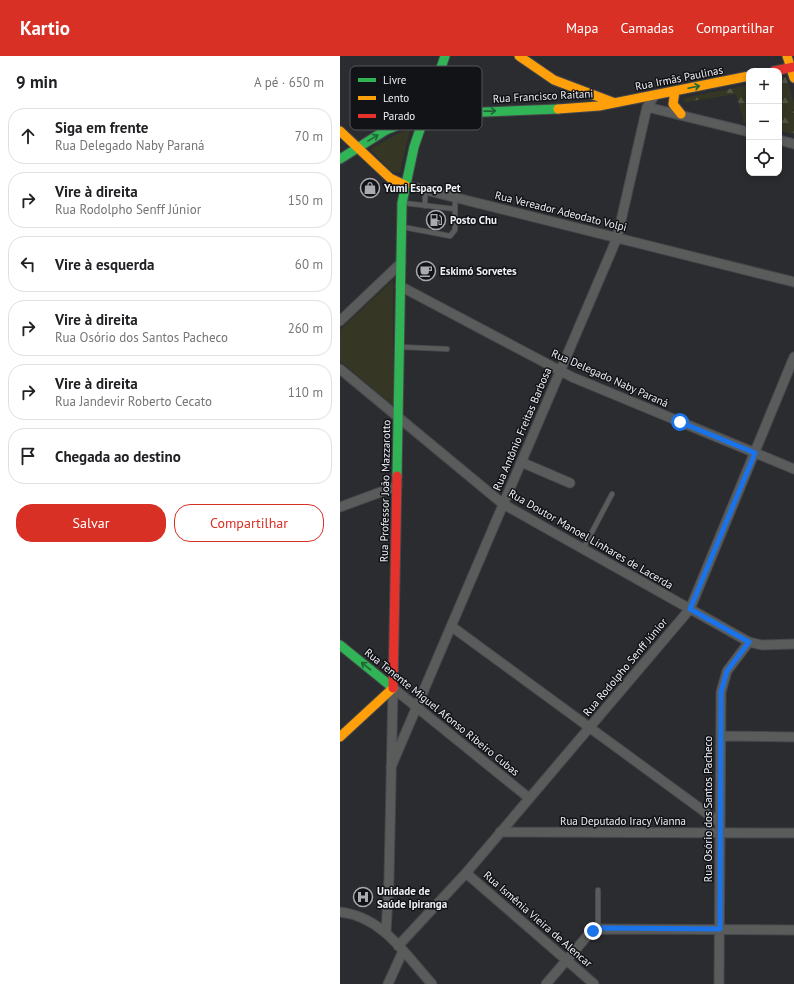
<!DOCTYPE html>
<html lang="pt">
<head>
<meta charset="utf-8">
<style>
	body { margin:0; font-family:"PT Sans",sans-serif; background:#f6f6f6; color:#202124 }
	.controls { position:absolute; right:12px; top:12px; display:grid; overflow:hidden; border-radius:8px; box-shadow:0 2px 6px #0003 }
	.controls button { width:36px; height:36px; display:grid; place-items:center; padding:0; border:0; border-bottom:1px solid #e0e0e0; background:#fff; color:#202124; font:20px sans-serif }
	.stop { position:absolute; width:12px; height:12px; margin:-9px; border:3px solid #1a73e8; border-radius:50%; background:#fff }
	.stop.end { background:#1a73e8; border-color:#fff; box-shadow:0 1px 4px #0008 }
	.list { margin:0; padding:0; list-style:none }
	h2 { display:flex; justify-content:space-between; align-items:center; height:52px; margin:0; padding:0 16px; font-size:17px }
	h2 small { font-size:13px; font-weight:400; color:#757577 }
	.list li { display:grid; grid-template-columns:26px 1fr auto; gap:12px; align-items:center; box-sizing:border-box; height:56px; margin:0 8px 8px; padding:0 8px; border:1px solid #e0e0e0; border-radius:16px }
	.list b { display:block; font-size:15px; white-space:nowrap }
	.list p { margin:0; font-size:13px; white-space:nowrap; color:#757577 }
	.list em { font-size:13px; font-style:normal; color:#757577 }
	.actions { display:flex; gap:8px; padding:12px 16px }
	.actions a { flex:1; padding:9px 0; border:1px solid #d93025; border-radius:16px; text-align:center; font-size:14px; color:#d93025 }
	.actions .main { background:#d93025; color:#fff }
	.icon { flex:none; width:22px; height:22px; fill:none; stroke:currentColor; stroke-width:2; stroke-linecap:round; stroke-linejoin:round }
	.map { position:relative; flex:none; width:454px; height:928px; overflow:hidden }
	header { display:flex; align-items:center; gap:24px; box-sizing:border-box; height:56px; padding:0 20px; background:#d93025; color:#fff }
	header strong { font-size:19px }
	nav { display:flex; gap:22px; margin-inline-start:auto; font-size:14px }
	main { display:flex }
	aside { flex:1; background:#fff }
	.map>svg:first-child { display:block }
	.forest { fill:url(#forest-firs) }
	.park { fill:#353724 }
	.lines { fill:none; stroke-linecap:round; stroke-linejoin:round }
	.lane-casing { stroke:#46474b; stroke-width:6 }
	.street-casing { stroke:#46474b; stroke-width:11 }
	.fast-casing { stroke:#46474b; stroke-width:11 }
	.slow-casing { stroke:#46474b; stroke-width:11 }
	.jam-casing { stroke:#46474b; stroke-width:11 }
	.lane { stroke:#5a5b5b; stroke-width:4.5 }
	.street { stroke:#5a5b5b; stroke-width:9 }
	.fast { stroke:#30b455; stroke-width:9 }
	.slow { stroke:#ff9f0a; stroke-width:9 }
	.jam { stroke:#e5322d; stroke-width:9 }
	.oneway { stroke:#216436 }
	.route { stroke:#1a73e8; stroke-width:5 }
	.labels { text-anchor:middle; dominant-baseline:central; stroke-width:3; stroke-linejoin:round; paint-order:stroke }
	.street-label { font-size:11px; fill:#eef0f5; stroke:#121317 }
	.poi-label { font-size:11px; font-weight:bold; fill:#eef0f5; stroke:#121317; text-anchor:start }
	.key { fill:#121317; stroke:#54555a; stroke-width:1 }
	.key-label { font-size:11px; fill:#eef0f5 }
</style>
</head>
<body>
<header>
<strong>Kartio</strong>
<nav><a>Mapa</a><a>Camadas</a><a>Compartilhar</a></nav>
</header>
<main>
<aside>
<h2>9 min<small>A pé · 650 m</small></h2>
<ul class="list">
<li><svg class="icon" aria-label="ahead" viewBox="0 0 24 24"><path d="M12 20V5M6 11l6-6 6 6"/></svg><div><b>Siga em frente</b><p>Rua Delegado Naby Paraná</p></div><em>70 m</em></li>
<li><svg class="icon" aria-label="right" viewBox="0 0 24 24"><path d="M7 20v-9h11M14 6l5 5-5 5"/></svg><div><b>Vire à direita</b><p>Rua Rodolpho Senff Júnior</p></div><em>150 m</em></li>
<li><svg class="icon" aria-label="left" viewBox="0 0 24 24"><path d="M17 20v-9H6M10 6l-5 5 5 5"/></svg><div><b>Vire à esquerda</b></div><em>60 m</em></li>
<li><svg class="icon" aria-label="right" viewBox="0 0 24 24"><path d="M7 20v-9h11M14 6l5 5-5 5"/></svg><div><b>Vire à direita</b><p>Rua Osório dos Santos Pacheco</p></div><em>260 m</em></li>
<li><svg class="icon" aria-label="right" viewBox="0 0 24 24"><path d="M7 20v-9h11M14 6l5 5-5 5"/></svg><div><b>Vire à direita</b><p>Rua Jandevir Roberto Cecato</p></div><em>110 m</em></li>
<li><svg class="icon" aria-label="arrive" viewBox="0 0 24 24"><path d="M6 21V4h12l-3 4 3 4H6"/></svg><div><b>Chegada ao destino</b></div></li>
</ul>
<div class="actions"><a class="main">Salvar</a><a>Compartilhar</a></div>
</aside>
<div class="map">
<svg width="454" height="928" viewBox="0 0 454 928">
	<defs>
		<pattern id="forest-firs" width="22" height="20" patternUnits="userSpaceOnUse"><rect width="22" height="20" fill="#353724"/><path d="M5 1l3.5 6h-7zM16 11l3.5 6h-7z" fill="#535444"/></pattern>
	</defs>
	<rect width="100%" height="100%" fill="#2a2c30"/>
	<path class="forest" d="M446 21 454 47V78L439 75V22Z
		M409 29V68L404 67 396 38 346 46 343 44 345 42Z"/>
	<path class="park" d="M70 73 60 117 52 116 30 93 59 77Z
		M53 224V349L0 305V274Z"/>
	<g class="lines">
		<g class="lane-casing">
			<path id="lane" d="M85 133V150
				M64 147 115 153
				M63 171 110 180 115 174V141
				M61 291 107 293
				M243 493 272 438
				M258 873V834"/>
		</g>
		<g class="street-casing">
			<path id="street" d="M307 51 409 76
				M439 84 454 88
				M65 129 454 226
				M60 230 232 321 454 413
				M0 265 61 207
				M0 313 163 448 409 586 422 589 454 588
				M181 406 230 427
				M0 451 57 430
				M111 570 380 767
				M53 632 189 742
				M381 680 454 681
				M51 711 277 182 307 51 315 39
				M160 776 454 777
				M126 817 254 928
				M0 856C43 861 65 898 92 928
				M46 877 49 822 53 632
				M58 890 126 817 350 553 454 301
				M48 928 63 895
				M206 928 249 878 258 873 454 874
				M379 928 381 636 387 615 409 586"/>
		</g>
		<g class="fast-casing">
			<path id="fast" d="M0 103 46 74 71 64 96 58 218 53
				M57 420 62 147 74 91 105 0
				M0 589 53 632"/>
		</g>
		<g class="slow-casing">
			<path id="slow" d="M179 0 214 24 275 47
				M447 0 454 22
				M335 35 333 48 341 58
				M218 53 259 50 409 20
				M0 75 50 122 65 129
				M0 681 53 632"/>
		</g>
		<g class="jam-casing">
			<path id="jam" d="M434 15 454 11
				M53 632 57 420"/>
		</g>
		<use href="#lane" class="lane"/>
		<use href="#street" class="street"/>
		<use href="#fast" class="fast"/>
		<use href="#slow" class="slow"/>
		<use href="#jam" class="jam"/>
	</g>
	<defs><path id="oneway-shaft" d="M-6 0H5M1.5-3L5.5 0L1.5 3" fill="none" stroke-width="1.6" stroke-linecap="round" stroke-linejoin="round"/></defs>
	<g class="oneway">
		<use href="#oneway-shaft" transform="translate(354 31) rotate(-12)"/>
		<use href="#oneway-shaft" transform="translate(150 55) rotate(-1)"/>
		<use href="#oneway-shaft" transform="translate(33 82) rotate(-31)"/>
		<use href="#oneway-shaft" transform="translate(26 610) rotate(-141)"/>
	</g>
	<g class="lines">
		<path class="route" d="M253 875 261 872 380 873 381 636 387 615 409 586 350 553 415 397 340 366"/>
	</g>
	<defs>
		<g id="shop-ring" transform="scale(1)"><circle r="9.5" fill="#121317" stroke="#a9abb0" stroke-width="1.5"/><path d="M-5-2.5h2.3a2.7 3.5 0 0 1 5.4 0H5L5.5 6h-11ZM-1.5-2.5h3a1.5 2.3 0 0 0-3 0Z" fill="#a9abb0"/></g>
		<g id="fuel-ring" transform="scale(1)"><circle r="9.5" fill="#121317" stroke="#a9abb0" stroke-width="1.5"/><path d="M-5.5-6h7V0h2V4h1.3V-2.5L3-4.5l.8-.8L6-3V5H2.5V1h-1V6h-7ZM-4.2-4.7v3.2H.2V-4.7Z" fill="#a9abb0"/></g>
		<g id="cafe-ring" transform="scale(1)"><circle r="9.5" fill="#121317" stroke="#a9abb0" stroke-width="1.5"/><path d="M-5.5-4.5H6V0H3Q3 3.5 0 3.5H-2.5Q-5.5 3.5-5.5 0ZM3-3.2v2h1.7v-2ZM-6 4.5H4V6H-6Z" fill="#a9abb0"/></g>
		<g id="hospital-ring" transform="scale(1)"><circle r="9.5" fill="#121317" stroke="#a9abb0" stroke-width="1.5"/><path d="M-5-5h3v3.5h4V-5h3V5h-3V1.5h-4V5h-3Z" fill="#a9abb0"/></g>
	</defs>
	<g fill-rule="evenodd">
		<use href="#shop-ring" x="30" y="132"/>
		<use href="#fuel-ring" x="96" y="164"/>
		<use href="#cafe-ring" x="86" y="215"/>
		<use href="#hospital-ring" x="23" y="841"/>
	</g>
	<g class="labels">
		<g class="street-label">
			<text transform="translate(339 22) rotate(-11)">Rua Irmãs Paulinas</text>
			<text transform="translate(203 40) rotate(-3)">Rua Francisco Raitani</text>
			<text transform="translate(221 155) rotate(14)">Rua Vereador Adeodato Volpi</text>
			<text transform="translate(270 322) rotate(24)">Rua Delegado Naby Paraná</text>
			<text transform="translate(182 373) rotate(-67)">Rua Antônio Freitas Barbosa</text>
			<text transform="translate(45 435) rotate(-89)">Rua Professor João Mazzarotto</text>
			<text transform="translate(251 483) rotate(30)">Rua Doutor Manoel Linhares de Lacerda</text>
			<text transform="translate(285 611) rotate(-50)">Rua Rodolpho Senff Júnior</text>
			<text transform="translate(102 656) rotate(39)">Rua Tenente Miguel Afonso Ribeiro Cubas</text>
			<text transform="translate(368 753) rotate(-90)">Rua Osório dos Santos Pacheco</text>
			<text x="283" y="765">Rua Deputado Iracy Vianna</text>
			<text transform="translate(198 863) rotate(41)">Rua Ismênia Vieira de Alencar</text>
		</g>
		<g class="poi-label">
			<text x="44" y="132">Yumi Espaço Pet</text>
			<text x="110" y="164">Posto Chu</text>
			<text x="100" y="215">Eskimó Sorvetes</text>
			<text x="37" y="835">Unidade de<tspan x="37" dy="13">Saúde Ipiranga</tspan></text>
		</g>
	</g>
	<rect x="10" y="10" width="132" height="64" rx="6" class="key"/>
	<rect x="18" y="22" width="18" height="4" fill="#30b455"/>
	<rect x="18" y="40" width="18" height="4" fill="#ff9f0a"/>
	<rect x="18" y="58" width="18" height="4" fill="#e5322d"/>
	<g class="key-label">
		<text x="43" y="28">Livre</text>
		<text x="43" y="46">Lento</text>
		<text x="43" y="64">Parado</text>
	</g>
</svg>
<div class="controls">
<button>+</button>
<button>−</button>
<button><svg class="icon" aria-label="locate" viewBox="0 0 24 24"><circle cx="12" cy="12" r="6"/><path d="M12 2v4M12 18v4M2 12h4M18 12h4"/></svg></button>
</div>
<div class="stop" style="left:340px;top:366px"></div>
<div class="stop end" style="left:253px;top:875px"></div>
</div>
</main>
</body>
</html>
